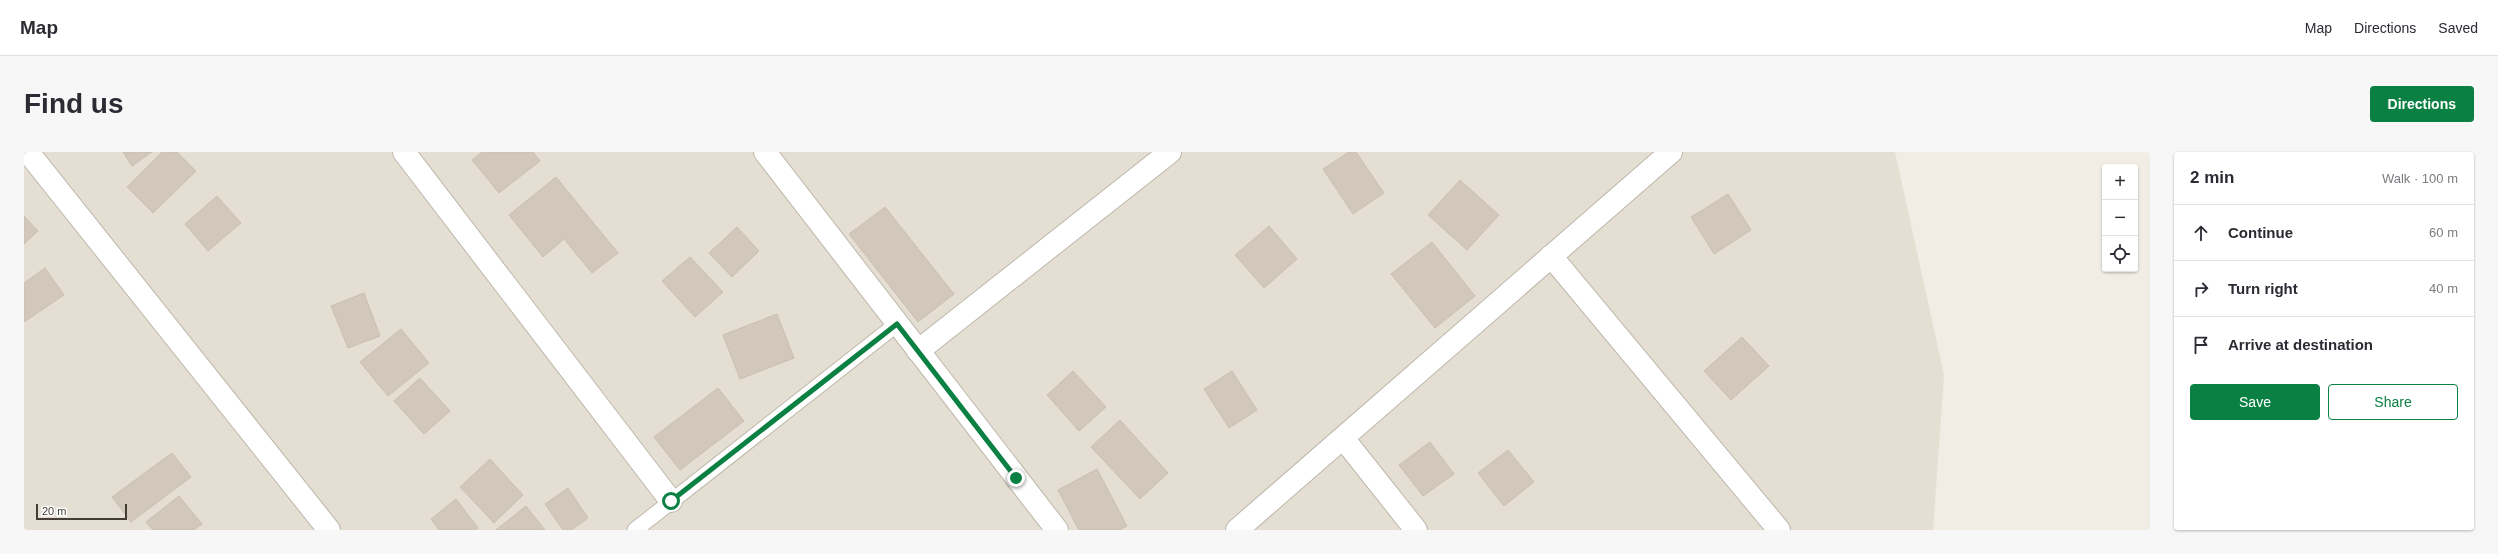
<!DOCTYPE html>
<html lang="en">
<head>
<meta charset="utf-8">
<style>
	body { margin:0; font-family:Arial,sans-serif; background:#f7f7f7; color:#2b2b33 }
	.controls { position:absolute; right:12px; top:12px; display:grid; overflow:hidden; border-radius:4px; box-shadow:0 1px 3px #0004 }
	.controls button { width:36px; height:36px; display:grid; place-items:center; padding:0; border:0; border-bottom:1px solid #e1e1e2; background:#fff; color:#2b2b33; font:20px sans-serif }
	.scale { position:absolute; left:12px; bottom:10px; width:91px; box-sizing:border-box; padding-left:4px; border:2px solid #433d35; border-top:0; font-size:11px; line-height:14px; white-space:nowrap; color:#433d35; -webkit-text-stroke:3px #fff; paint-order:stroke }
	.stop { position:absolute; width:12px; height:12px; margin:-9px; border:3px solid #0b8043; border-radius:50%; background:#fff }
	.stop.end { background:#0b8043; border-color:#fff; box-shadow:0 1px 4px #0008 }
	.list { margin:0; padding:0; list-style:none }
	h2 { display:flex; justify-content:space-between; align-items:center; height:52px; margin:0; padding:0 16px; font-size:17px }
	h2 small { font-size:13px; font-weight:400; color:#7c7c81 }
	.list li { display:grid; grid-template-columns:26px 1fr auto; gap:12px; align-items:center; box-sizing:border-box; height:56px; padding:0 16px; border-top:1px solid #e1e1e2 }
	.list b { display:block; font-size:15px; white-space:nowrap }
	.list em { font-size:13px; font-style:normal; color:#7c7c81 }
	.actions { display:flex; gap:8px; padding:12px 16px }
	.actions a { flex:1; padding:9px 0; border:1px solid #0b8043; border-radius:4px; text-align:center; font-size:14px; color:#0b8043 }
	.actions .main { background:#0b8043; color:#fff }
	.icon { flex:none; width:22px; height:22px; fill:none; stroke:currentColor; stroke-width:2; stroke-linecap:round; stroke-linejoin:round }
	.map { position:relative; flex:none; width:2126px; height:378px; overflow:hidden; border-radius:4px }
	header { display:flex; align-items:center; gap:24px; box-sizing:border-box; height:56px; padding:0 20px; background:#fff; border-bottom:1px solid #e1e1e2 }
	header strong { font-size:19px }
	nav { display:flex; gap:22px; margin-inline-start:auto; font-size:14px }
	.intro { display:flex; align-items:center; justify-content:space-between; box-sizing:border-box; height:96px; padding:0 24px }
	h1 { margin:0; font-size:28px }
	.button { padding:10px 18px; border-radius:4px; background:#0b8043; color:#fff; font-size:14px; font-weight:700 }
	main { display:flex; gap:24px; padding:0 24px }
	aside { flex:1; background:#fff; border-radius:4px; box-shadow:0 1px 3px #0004 }
	.map>svg:first-child { display:block }
	.residential { fill:#e4ded3 }
	.building { fill:#d1c8bb; stroke:#cbbfaf }
	.lines { fill:none; stroke-linecap:round; stroke-linejoin:round }
	.lane-casing { stroke:#beb7ab; stroke-width:17 }
	.street-casing { stroke:#beb7ab; stroke-width:24 }
	.lane { stroke:#fff; stroke-width:15 }
	.street { stroke:#fff; stroke-width:22 }
	.route { stroke:#0b8043; stroke-width:5 }
</style>
</head>
<body>
<header>
<strong>Map</strong>
<nav><a>Map</a><a>Directions</a><a>Saved</a></nav>
</header>
<div class="intro"><h1>Find us</h1><a class="button">Directions</a></div>
<main>
<div class="map">
<svg width="2126" height="378" viewBox="0 0 2126 378">
	<rect width="100%" height="100%" fill="#f1ede5"/>
	<path class="residential" d="M0 0H1871L1920 223 1909 378H0Z"/>
	<path class="building" d="M99 0H128L108 14Z
		M138 0H153L172 19 129 61 103 35Z
		M458 0H509L516 9 475 41 448 8Z
		M1325 0H1332L1360 41 1329 62 1299 17Z
		M532 25 594 101 568 121 540 87 519 105 485 63Z
		M1436 28 1475 63 1443 98 1404 63Z
		M1704 42 1727 78 1690 102 1667 65Z
		M193 44 217 71 184 99 161 72Z
		M861 55 930 142 894 170 825 82Z
		M0 64 14 79 0 92Z
		M1245 74 1273 107 1240 136 1211 103Z
		M713 75 735 99 708 125 685 101Z
		M1408 90 1451 144 1411 176 1367 122Z
		M666 105 699 140 671 165 638 129Z
		M21 116 40 143 0 170V131Z
		M340 141 356 184 324 196 307 154Z
		M753 162 770 206 716 227 699 183Z
		M377 177 405 211 364 244 336 210Z
		M1718 185 1745 214 1707 248 1680 219Z
		M1049 219 1082 255 1055 279 1023 243Z
		M1208 219 1233 258 1205 276 1180 237Z
		M396 226 426 259 400 282 370 249Z
		M694 236 720 269 656 318 630 285Z
		M1096 268 1144 321 1116 347 1067 295Z
		M1406 290 1430 322 1399 344 1375 313Z
		M1484 298 1510 330 1480 354 1454 321Z
		M148 301 167 325 107 370 88 345Z
		M466 307 499 343 470 371 436 335Z
		M1073 317 1103 374 1096 378H1055L1034 338Z
		M544 336 564 366 547 378H539L521 352Z
		M155 344 178 372 170 378H129L122 370Z
		M432 347 454 376 451 378H415L407 367Z
		M502 354 521 378H472Z"/>
	<g class="lines">
		<g class="lane-casing">
			<path id="lane" d="M611 378 873 172"/>
		</g>
		<g class="street-casing">
			<path id="street" d="M4 0 305 378
				M380 0 647 349
				M741 0 1033 378
				M1527 104 1755 378
				M894 199 1146 0
				M1319 286 1392 378
				M1213 378 1647 0"/>
		</g>
		<use href="#lane" class="lane"/>
		<use href="#street" class="street"/>
	</g>
	<g class="lines">
		<path class="route" d="M647 349 873 172 992 326"/>
	</g>
</svg>
<div class="controls">
<button>+</button>
<button>−</button>
<button><svg class="icon" aria-label="locate" viewBox="0 0 24 24"><circle cx="12" cy="12" r="6"/><path d="M12 2v4M12 18v4M2 12h4M18 12h4"/></svg></button>
</div>
<div class="scale">20 m</div>
<div class="stop" style="left:647px;top:349px"></div>
<div class="stop end" style="left:992px;top:326px"></div>
</div>
<aside>
<h2>2 min<small>Walk · 100 m</small></h2>
<ul class="list">
<li><svg class="icon" aria-label="ahead" viewBox="0 0 24 24"><path d="M12 20V5M6 11l6-6 6 6"/></svg><div><b>Continue</b></div><em>60 m</em></li>
<li><svg class="icon" aria-label="right" viewBox="0 0 24 24"><path d="M7 20v-9h11M14 6l5 5-5 5"/></svg><div><b>Turn right</b></div><em>40 m</em></li>
<li><svg class="icon" aria-label="arrive" viewBox="0 0 24 24"><path d="M6 21V4h12l-3 4 3 4H6"/></svg><div><b>Arrive at destination</b></div></li>
</ul>
<div class="actions"><a class="main">Save</a><a>Share</a></div>
</aside>
</main>
</body>
</html>
